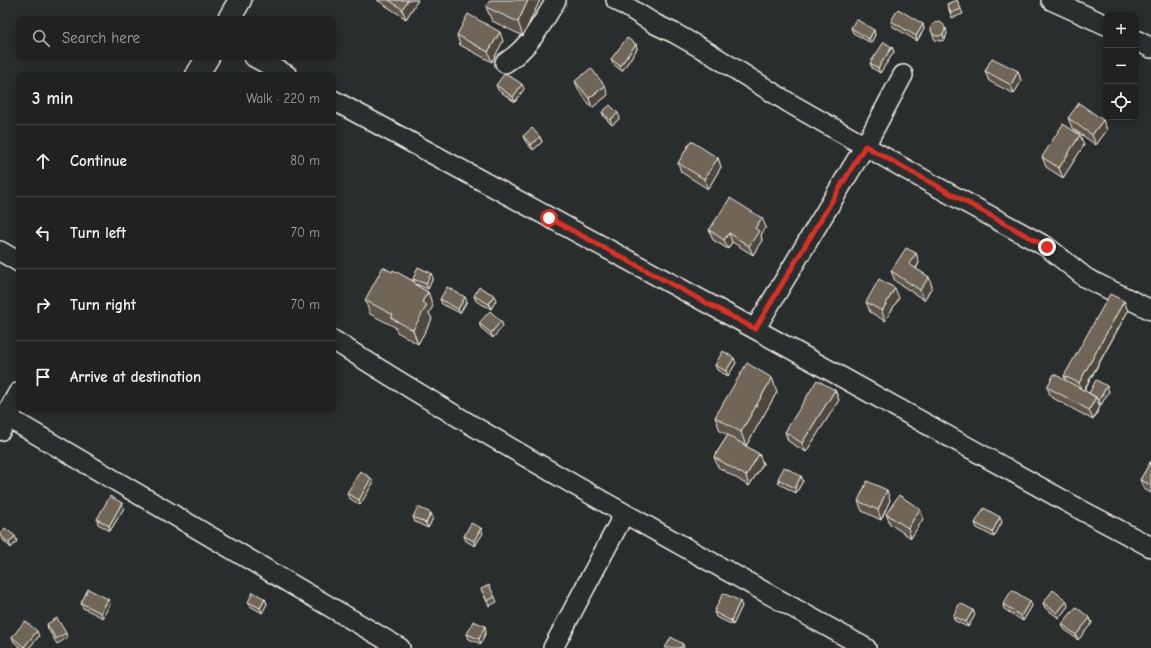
<!DOCTYPE html>
<html lang="en">
<head>
<meta charset="utf-8">
<style>
	body { margin:0; font-family:"Comic Neue",sans-serif; background:#282a2a; color:#f1f3f6 }
	.controls { position:absolute; right:12px; top:12px; display:grid; overflow:hidden; border-radius:8px; box-shadow:0 2px 10px #0003 }
	.controls button { width:36px; height:36px; display:grid; place-items:center; padding:0; border:0; border-bottom:1px solid #3d3f40; background:#202222; color:#f1f3f6; font:20px sans-serif }
	.stop { position:absolute; width:12px; height:12px; margin:-9px; border:3px solid #d93025; border-radius:50%; background:#fff }
	.stop.end { background:#d93025; border-color:#fff; box-shadow:0 1px 4px #0008 }
	.list { margin:0; padding:0; list-style:none }
	h2 { display:flex; justify-content:space-between; align-items:center; height:52px; margin:0; padding:0 16px; font-size:17px }
	h2 small { font-size:13px; font-weight:400; color:#a2a4a5 }
	.list li { display:grid; grid-template-columns:26px 1fr auto; gap:12px; align-items:center; box-sizing:border-box; height:72px; padding:0 16px; border-top:1px solid #3d3f40 }
	.list b { display:block; font-size:15px; white-space:nowrap }
	.list em { font-size:13px; font-style:normal; color:#a2a4a5 }
	.icon { flex:none; width:22px; height:22px; fill:none; stroke:currentColor; stroke-width:2; stroke-linecap:round; stroke-linejoin:round }
	.map { position:relative; flex:none; width:1151px; height:648px; overflow:hidden }
	.search { position:absolute; background:#202222; box-shadow:0 2px 10px #0003; left:16px; top:16px; width:320px; height:44px; display:flex; align-items:center; gap:10px; box-sizing:border-box; padding:0 14px; border-radius:8px; color:#a2a4a5; font-size:15px }
	.panel { position:absolute; background:#202222; box-shadow:0 2px 10px #0003; left:16px; top:72px; width:320px; height:340px; border-radius:8px }
	.map>svg:first-child { display:block }
	.lines { fill:none; stroke-linecap:round; stroke-linejoin:round }
	.street-casing { stroke:#f4f1e8; stroke-width:22 }
	.highway-casing { stroke:#f4f1e8; stroke-width:25 }
	.street { stroke:#2a2d2e; stroke-width:19 }
	.highway { stroke:#2a2d2e; stroke-width:22 }
	.wall { fill:#60574b; stroke:#f4f1e8 }
	.shaded-wall { fill:#4e473d; stroke:#f4f1e8 }
	.building { fill:#706557; stroke:#f4f1e8 }
	.route { stroke:#d93025; stroke-width:5 }
</style>
</head>
<body>
<div class="map">
<svg width="1151" height="648" viewBox="0 0 1151 648">
	<rect width="100%" height="100%" fill="#2a2d2e"/>
	<filter id="ink" filterUnits="userSpaceOnUse"><feTurbulence type="fractalNoise" baseFrequency=".025" numOctaves="2"/><feDisplacementMap in="SourceGraphic" scale="8" xChannelSelector="R" yChannelSelector="G"/><feConvolveMatrix kernelMatrix="1 2 1 2 8 2 1 2 1" color-interpolation-filters="sRGB"/></filter>
	<g filter="url(#ink)">
		<g class="lines">
			<g class="street-casing">
				<path id="street" d="M616 0 655 24 674 33 706 51 791 104 930 183 1047 247 1086 278 1151 310
					M1051 0 1106 25
					M1136 40 1151 48
					M254 57 287 75
					M505 63C529 48 542 24 556 0
					M333 100 755 329 1083 511 1151 547
					M0 251 19 262
					M755 329 865 146 903 75
					M333 340C506 450 686 548 866 648
					M7 417 400 648
					M553 648 624 514"/>
			</g>
			<g class="highway-casing">
				<path id="highway" d="M229 19 240 0
					M197 75 208 57
					M0 429 19 394"/>
			</g>
			<use href="#street" class="street"/>
			<use href="#highway" class="highway"/>
		</g>
		<path class="wall" d="M377 0H418L406 19Z
			M540 0 523 36 492 21 486 7Z
			M957 0 963 14 952 18 947 4Z
			M891 21 923 24 924 29 917 41 892 26Z
			M851 28 874 30 875 35 871 43 853 33Z
			M931 30 947 33 945 40 940 41 935 40Z
			M457 35 503 41 492 62 460 45Z
			M636 44 637 49 622 71 613 64 611 59Z
			M892 47 894 52 880 73 872 68 870 63Z
			M985 71H1018L1021 81 1014 94 989 81Z
			M575 81 608 95 592 108 579 91Z
			M496 85 524 89 515 102 498 90Z
			M602 112 620 118 612 125 604 117Z
			M1068 118 1103 120 1107 130 1096 145 1072 128Z
			M523 136 540 137 542 142 533 150 525 141Z
			M1084 145 1063 178 1046 167 1042 157Z
			M718 158 721 167 708 189 681 172 678 163Z
			M766 227 761 235 762 240 753 255 732 242 728 249 713 240 709 230Z
			M916 253 919 263 916 269 929 277 932 287 924 300 895 281 891 271Z
			M392 272 414 281 413 279 433 278 428 289 416 284 417 286 428 292 433 306 429 313 432 319 418 344 397 332 395 327 370 314 365 300Z
			M474 296 496 300 491 309 476 301Z
			M899 298 885 321 870 312 866 302Z
			M440 299 467 301 460 313 442 304Z
			M1124 301 1128 311 1084 391 1089 393 1109 391 1101 405 1098 403 1100 407 1093 420 1051 397 1047 387 1066 381 1064 376Z
			M501 321 503 326 493 338 481 328 479 323Z
			M736 363 728 376 717 370 715 365Z
			M772 378 777 392 746 446 759 454 763 464 749 486 718 467 714 457 728 435 720 431 715 417Z
			M835 390 839 400 806 452 788 441 785 432Z
			M1151 461V493L1144 489 1140 480Z
			M801 476 803 481 796 493 779 484 778 479Z
			M373 483 360 505 349 498 347 493Z
			M890 500 881 520 862 511 858 501Z
			M122 503 124 508 110 531 98 524 97 519Z
			M886 514 923 519 911 538 890 524Z
			M413 517 433 518 428 528 415 522Z
			M1002 522 994 537 977 528 975 523Z
			M483 533 475 546 466 541 464 536Z
			M0 535 17 541 11 548 2 539Z
			M481 589 495 597 497 602 489 606Z
			M265 599 267 604 262 613 250 606 248 602Z
			M81 603 110 604 103 618 83 608Z
			M1043 603 1068 606 1059 618 1045 608Z
			M1003 604 1032 606 1023 621 1004 609Z
			M742 606 733 625 716 617 714 612Z
			M973 610 975 615 968 627 955 621 953 616Z
			M1090 618 1092 623 1078 640 1064 629 1062 624Z
			M47 624 66 633 67 638 57 644 48 629Z
			M486 631 481 644 469 639 467 634Z
			M39 636 29 648H21L14 642 12 637Z"/>
		<path class="shaded-wall" d="M408 0H418L406 19 402 9Z
			M528 0H540L523 36 518 22Z
			M923 24 924 29 917 41 916 36Z
			M946 28 947 33 945 40 943 35Z
			M874 30 875 35 871 43 869 39Z
			M500 32 503 41 492 62 488 52Z
			M636 44 637 49 622 71 620 66Z
			M892 47 894 52 880 73 878 68Z
			M1018 71 1021 81 1014 94 1011 85Z
			M522 84 524 89 515 102 513 97Z
			M605 86 608 95 592 108 589 98Z
			M618 113 620 118 612 125 610 120Z
			M1103 120 1107 130 1096 145 1092 135Z
			M1080 135 1084 145 1063 178 1059 168Z
			M540 137 542 142 533 150 531 145Z
			M718 158 721 167 708 189 704 179Z
			M762 218 766 227 761 235 762 240 753 255 749 246 755 228Z
			M729 233 732 242 728 249 724 240Z
			M916 253 919 263 912 274 909 264Z
			M431 273 433 278 428 289 426 284Z
			M929 277 932 287 924 300 920 290Z
			M895 288 899 298 885 321 882 311Z
			M428 292 433 306 429 313 432 319 418 344 413 330 422 302Z
			M494 295 496 300 491 309 489 304Z
			M465 297 467 301 460 313 458 309Z
			M1124 301 1128 311 1082 393 1079 383Z
			M501 321 503 326 493 338 491 333Z
			M734 358 736 363 728 376 726 371Z
			M772 378 777 392 746 446 741 432Z
			M1107 386 1109 391 1101 405 1099 400Z
			M835 390 839 400 806 452 802 443Z
			M1096 397 1100 407 1093 420 1089 410Z
			M759 454 763 464 749 486 746 476Z
			M801 476 803 481 796 493 795 488Z
			M371 478 373 483 360 505 359 500Z
			M887 490 890 500 881 520 878 510Z
			M122 503 124 508 110 531 109 526Z
			M920 509 923 519 911 538 908 528Z
			M431 513 433 518 428 528 426 523Z
			M1000 517 1002 522 994 537 992 532Z
			M481 528 483 533 475 546 474 541Z
			M15 536 17 541 11 548 9 543Z
			M108 599 110 604 103 618 101 613Z
			M265 599 267 604 262 613 260 608Z
			M740 601 742 606 733 625 731 621Z
			M1030 601 1032 606 1023 621 1021 616Z
			M1067 601 1068 606 1059 618 1057 613Z
			M973 610 975 615 968 627 966 622Z
			M1090 618 1092 623 1078 640 1076 635Z
			M485 626 486 631 481 644 479 639Z
			M37 631 39 636 29 648H24V647Z
			M683 644 684 648H680Z"/>
		<path class="building" d="M389 0H408L402 9Z
			M490 0H528L518 22 486 7Z
			M956 0H957L961 9 951 13 947 4Z
			M898 9 923 24 916 36 891 21Z
			M468 14 500 32 488 52 457 35Z
			M856 19 874 30 869 39 851 28Z
			M931 29a7 7 0 1 1 14 0a7 7 0 1 1-14 0Z
			M627 38 636 44 620 66 611 59Z
			M884 42 892 47 878 68 870 63Z
			M992 58 1018 71 1011 85 985 71Z
			M591 68 605 86 589 98 575 81Z
			M505 73 522 84 513 97 496 85Z
			M1079 103 1103 120 1092 135 1068 118Z
			M610 105 618 113 610 120 602 112Z
			M1063 124 1080 135 1059 168 1042 157Z
			M532 128 540 137 531 145 523 136Z
			M691 141 718 158 704 179 678 163Z
			M730 198 762 218 755 228 759 231 749 246 729 233 724 240 709 230Z
			M906 248 916 253 909 264 929 277 920 290 891 271Z
			M383 267 392 272 393 270 415 282 414 284 428 292 422 302 427 305 413 330 391 318 393 315 365 300Z
			M418 267 431 273 426 284 413 279Z
			M879 279 895 288 882 311 866 302Z
			M447 287 465 297 458 309 440 299Z
			M479 287 494 295 489 304 474 296Z
			M1110 294 1124 301 1079 383 1064 376Z
			M490 311 501 321 491 333 479 323Z
			M723 351 734 358 726 371 715 365Z
			M747 363 772 378 741 432 715 417Z
			M1054 374 1096 397 1089 410 1047 387Z
			M817 380 835 390 802 443 785 432Z
			M1096 380 1107 386 1099 400 1089 393Z
			M728 435 759 454 746 476 714 457Z
			M1151 461V485L1140 480Z
			M784 467 801 476 795 488 778 479Z
			M360 471 371 478 359 500 347 493Z
			M867 481 887 490 878 510 858 501Z
			M899 495 920 509 908 528 886 514Z
			M110 496 122 503 109 526 97 519Z
			M418 507 431 513 426 523 413 517Z
			M984 508 1000 517 992 532 975 523Z
			M471 523 481 528 474 541 464 536Z
			M5 528 15 536 9 543 0 535Z
			M489 585 495 597 487 601 481 589Z
			M88 589 108 599 101 613 81 603Z
			M1012 590 1030 601 1021 616 1003 604Z
			M1053 590 1067 601 1057 613 1043 603Z
			M253 592 265 599 260 608 248 602Z
			M723 593 740 601 731 621 714 612Z
			M960 603 973 610 966 622 953 616Z
			M1076 607 1090 618 1076 635 1062 624Z
			M57 618 66 633 56 639 47 624Z
			M25 621 37 631 24 647 12 637Z
			M473 621 485 626 479 639 467 634Z
			M671 637 683 644 680 648H665Z"/>
	</g>
	<g class="lines" filter="url(#ink)">
		<path class="route" d="M549 218 755 329 865 146 1047 247"/>
	</g>
</svg>
<div class="controls">
<button>+</button>
<button>−</button>
<button><svg class="icon" aria-label="locate" viewBox="0 0 24 24"><circle cx="12" cy="12" r="6"/><path d="M12 2v4M12 18v4M2 12h4M18 12h4"/></svg></button>
</div>
<div class="stop" style="left:549px;top:218px"></div>
<div class="stop end" style="left:1047px;top:247px"></div>
<div class="search"><svg class="icon" aria-label="search" viewBox="0 0 24 24"><circle cx="10" cy="10" r="6"/><path d="M15 15l6 6"/></svg>Search here</div>
<section class="panel">
<h2>3 min<small>Walk · 220 m</small></h2>
<ul class="list">
<li><svg class="icon" aria-label="ahead" viewBox="0 0 24 24"><path d="M12 20V5M6 11l6-6 6 6"/></svg><div><b>Continue</b></div><em>80 m</em></li>
<li><svg class="icon" aria-label="left" viewBox="0 0 24 24"><path d="M17 20v-9H6M10 6l-5 5 5 5"/></svg><div><b>Turn left</b></div><em>70 m</em></li>
<li><svg class="icon" aria-label="right" viewBox="0 0 24 24"><path d="M7 20v-9h11M14 6l5 5-5 5"/></svg><div><b>Turn right</b></div><em>70 m</em></li>
<li><svg class="icon" aria-label="arrive" viewBox="0 0 24 24"><path d="M6 21V4h12l-3 4 3 4H6"/></svg><div><b>Arrive at destination</b></div></li>
</ul>
</section>
</div>
</body>
</html>
